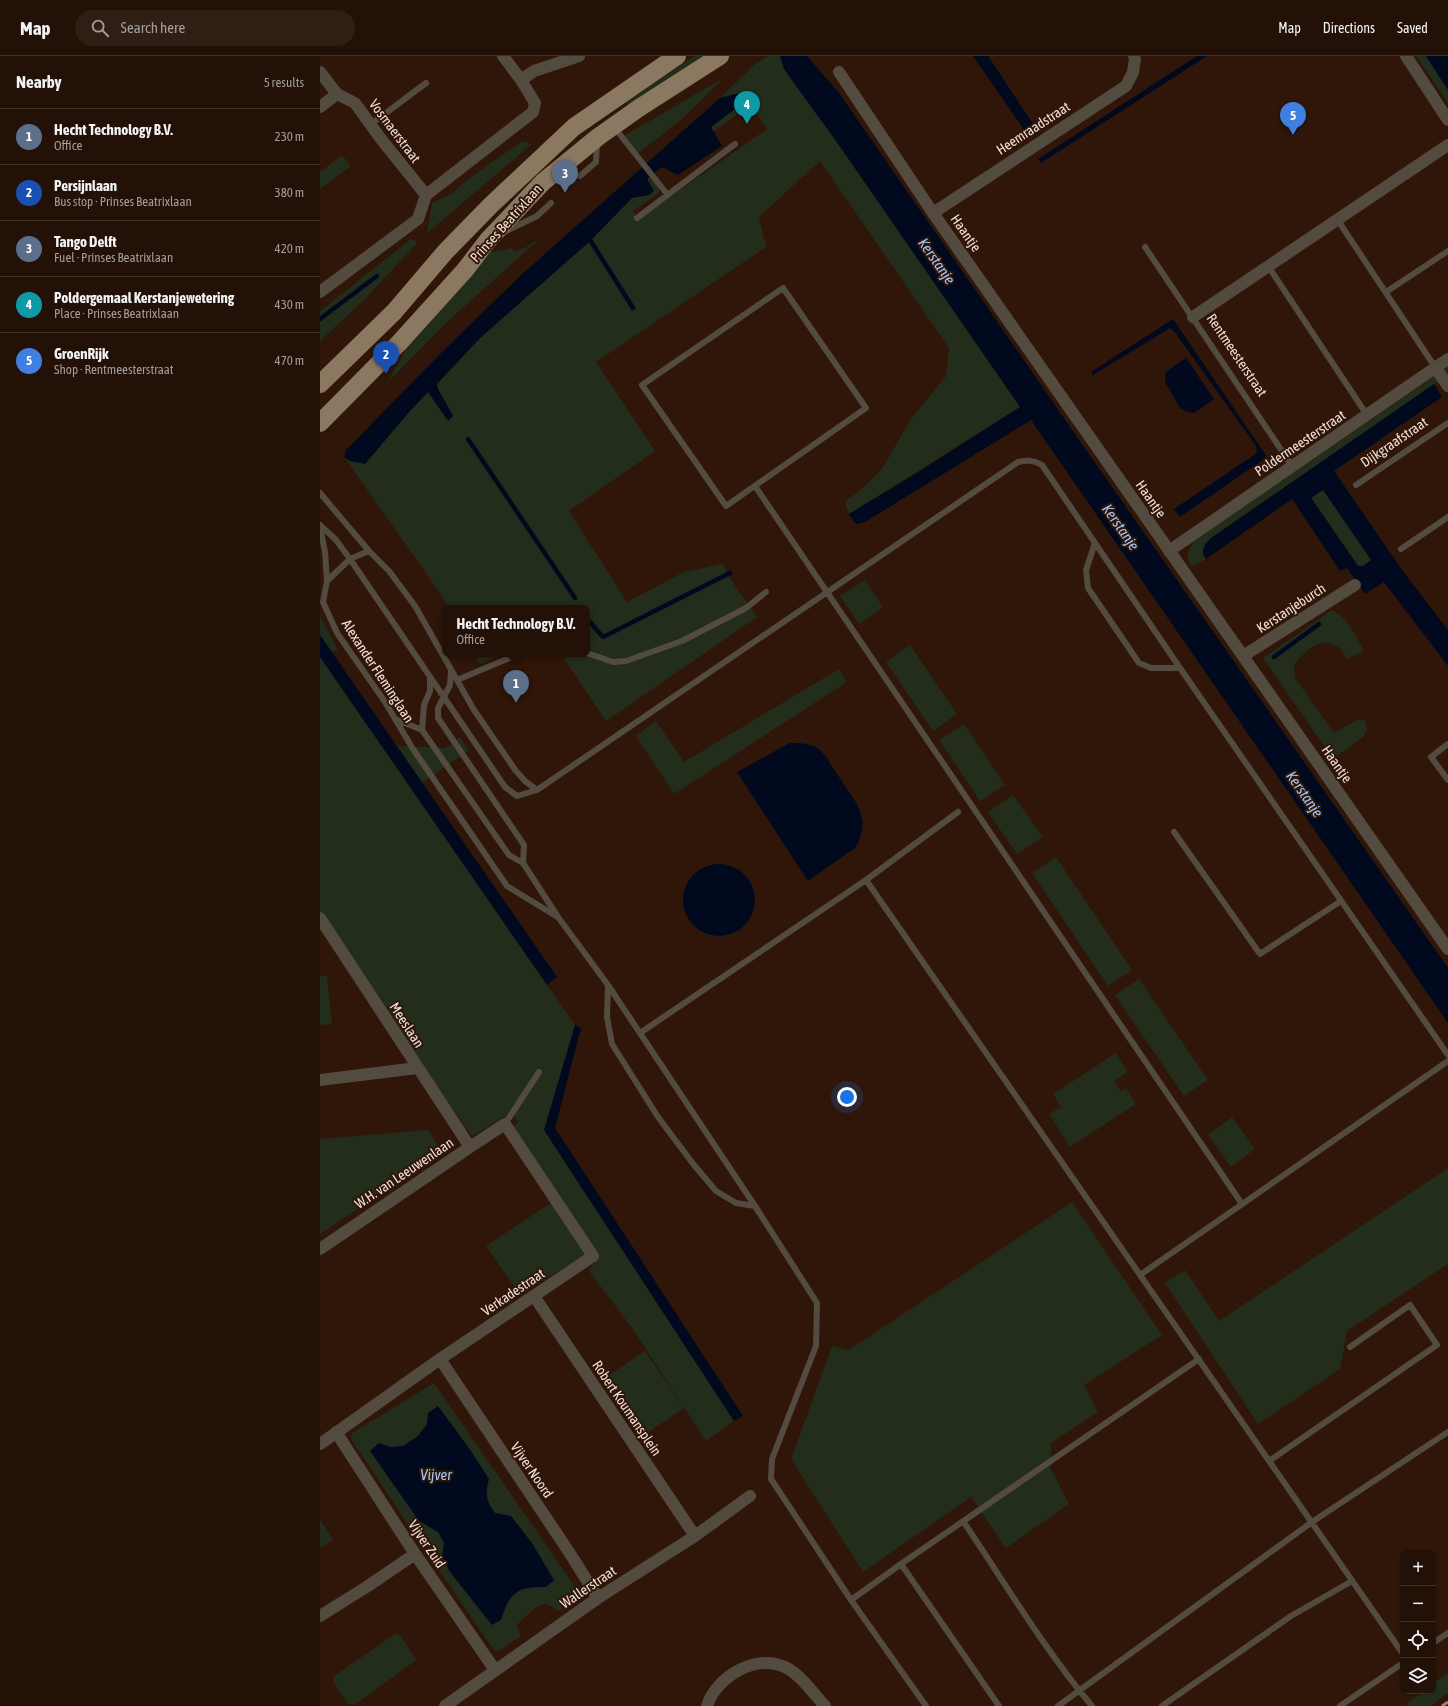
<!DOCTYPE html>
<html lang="en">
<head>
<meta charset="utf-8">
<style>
	body { margin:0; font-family:"Asap Condensed",sans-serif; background:#2f1e14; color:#f1f3f6 }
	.controls { position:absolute; right:12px; bottom:12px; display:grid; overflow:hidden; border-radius:8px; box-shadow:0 1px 3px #0004 }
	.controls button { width:36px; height:36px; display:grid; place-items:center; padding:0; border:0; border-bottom:1px solid #403028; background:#231006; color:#f1f3f6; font:20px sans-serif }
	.you { position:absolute; left:527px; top:1041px; width:14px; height:14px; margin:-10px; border:3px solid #fff; border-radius:50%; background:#1a73e8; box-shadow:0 0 0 6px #1a73e833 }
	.badge { display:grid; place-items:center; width:26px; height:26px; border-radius:50%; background:#e98dfe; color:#fff; font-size:13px; font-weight:700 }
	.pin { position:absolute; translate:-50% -33px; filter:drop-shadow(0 1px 2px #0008) }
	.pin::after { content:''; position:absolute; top:21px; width:14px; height:12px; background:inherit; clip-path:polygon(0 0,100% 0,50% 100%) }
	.popup { position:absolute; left:122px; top:549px; width:148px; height:52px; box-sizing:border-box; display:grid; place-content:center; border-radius:8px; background:#231006; filter:drop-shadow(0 1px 3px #0005); font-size:13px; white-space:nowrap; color:#a39d9b }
	.popup b { font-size:15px; color:#f1f3f6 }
	.popup::after { content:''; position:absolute; left:50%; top:100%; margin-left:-8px; border:8px solid transparent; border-top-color:#231006 }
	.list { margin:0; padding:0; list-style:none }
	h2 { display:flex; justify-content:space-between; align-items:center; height:52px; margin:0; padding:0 16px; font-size:17px }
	h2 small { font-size:13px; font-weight:400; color:#a39d9b }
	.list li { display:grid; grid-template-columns:26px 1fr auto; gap:12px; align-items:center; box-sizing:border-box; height:56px; padding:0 16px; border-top:1px solid #403028 }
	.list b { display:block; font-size:15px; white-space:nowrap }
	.list p { margin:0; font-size:13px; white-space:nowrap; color:#a39d9b }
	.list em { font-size:13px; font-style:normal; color:#a39d9b }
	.icon { flex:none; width:22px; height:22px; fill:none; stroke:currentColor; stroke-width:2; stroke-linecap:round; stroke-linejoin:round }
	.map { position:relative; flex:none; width:1128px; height:1650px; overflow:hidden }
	header { display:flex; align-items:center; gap:24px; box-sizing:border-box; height:56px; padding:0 20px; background:#231006; border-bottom:1px solid #403028 }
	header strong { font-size:19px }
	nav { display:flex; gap:22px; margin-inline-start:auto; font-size:14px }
	.search { width:280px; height:36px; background:#2f1e14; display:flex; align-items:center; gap:10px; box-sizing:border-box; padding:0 14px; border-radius:22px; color:#a39d9b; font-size:15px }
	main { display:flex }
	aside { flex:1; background:#231006 }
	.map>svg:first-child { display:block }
	.green { fill:#232d1c }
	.water { fill:#00091d; fill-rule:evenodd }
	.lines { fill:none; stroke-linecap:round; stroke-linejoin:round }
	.stream { stroke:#00091d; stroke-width:4.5 }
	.lane { stroke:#544b40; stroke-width:6 }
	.street { stroke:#544b40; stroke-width:12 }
	.primary { stroke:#8b7861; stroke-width:18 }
	.rail { stroke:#9b867b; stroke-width:3; stroke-dasharray:8 4; stroke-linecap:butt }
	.labels { text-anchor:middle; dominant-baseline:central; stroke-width:4; stroke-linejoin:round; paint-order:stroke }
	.street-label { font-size:14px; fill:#f2e0d7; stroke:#2f1608 }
	.water-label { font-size:15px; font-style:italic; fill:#a4c8f8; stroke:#2f1608 }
</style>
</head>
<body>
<header>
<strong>Map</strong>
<div class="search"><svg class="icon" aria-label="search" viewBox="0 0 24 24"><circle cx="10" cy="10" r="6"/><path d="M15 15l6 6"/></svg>Search here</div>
<nav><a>Map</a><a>Directions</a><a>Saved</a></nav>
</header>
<main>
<aside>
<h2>Nearby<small>5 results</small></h2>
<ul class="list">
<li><span class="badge" style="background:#5c6f8a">1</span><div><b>Hecht Technology B.V.</b><p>Office</p></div><em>230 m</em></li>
<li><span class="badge" style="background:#1a4fb4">2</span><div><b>Persijnlaan</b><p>Bus stop · Prinses Beatrixlaan</p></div><em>380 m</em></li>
<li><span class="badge" style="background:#5c6f8a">3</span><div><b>Tango Delft</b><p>Fuel · Prinses Beatrixlaan</p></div><em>420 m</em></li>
<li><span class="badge" style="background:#0f9aa8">4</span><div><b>Poldergemaal Kerstanjewetering</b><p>Place · Prinses Beatrixlaan</p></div><em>430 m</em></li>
<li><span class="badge" style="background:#3f7fe0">5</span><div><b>GroenRijk</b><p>Shop · Rentmeesterstraat</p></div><em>470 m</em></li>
</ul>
</aside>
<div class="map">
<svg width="1128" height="1650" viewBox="0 0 1128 1650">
	<rect width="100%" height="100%" fill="#2f1608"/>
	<path class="green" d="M374 0H388L308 49 306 47Z
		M448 0H460L464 13 521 92 700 351 529 458 526 450V445L543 432 562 413 591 363 626 320 629 292 500 105 439 161 446 191 276 306 335 395 249 455 307 546 364 516 403 508 409 521 437 561 286 665 241 598H267V552H128L120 537 24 401 30 405 90 355 108 336 128 364 133 360 118 333 117 328 160 282 269 186 312 142 329 139 334 134 327 123 330 121 339 132V137L313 155 319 163 447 73 430 49 393 76 391 71 428 43 424 36 400 42 434 9Z
		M1096 0H1106L1128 34V47Z
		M405 21 362 63 315 100 307 93 302 81Z
		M202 85 212 88 107 177 112 147 131 138 147 124Z
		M22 99 31 110 0 133V116Z
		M224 179 126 267 67 327 88 289 167 197 192 192 194 195 205 192Z
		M91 183 98 186 46 242 0 285V255Z
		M1128 311V319L891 482 882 498 886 503 872 511C865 501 868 495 874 485Z
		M1003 434 1052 504 1043 510H1038L991 441Z
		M545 524 563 551 539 568 520 540Z
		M1012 554C1029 563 1035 578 1044 595L1027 603C1025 599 1022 593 1018 591 1001 578 984 596 974 609L975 622 1014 677 1037 664H1045L1047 673 1043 681 1013 703 943 602Z
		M0 560 18 594 11 595 0 579Z
		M590 589 637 658 613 675 566 606Z
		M155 598H181L160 608Z
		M0 601 61 689 126 692 140 681 149 694 92 734 255 969 225 1075 414 1365 386 1385 312 1272 269 1215 270 1214 269 1212 274 1208 275 1201 193 1072 198 1066 192 1056 152 1080 100 1007 0 856Z
		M519 613 527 626 354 738 316 680 336 665 364 706Z
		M644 668 685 729 660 745 619 684Z
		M693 739 723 781 697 798 668 756Z
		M736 801 812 914 788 930 712 817Z
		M0 920H7L12 968 0 969Z
		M819 923 888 1024 864 1040 795 939Z
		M796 997 808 1016 794 1025 801 1035 806 1032 816 1048 750 1091 729 1058 741 1051 733 1038Z
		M912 1061 935 1093 911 1111 888 1079Z
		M108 1074 122 1096 0 1178V1083Z
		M1128 1112V1208L1027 1275 1020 1313 938 1368 845 1227 865 1214 899 1265Z
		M232 1146 266 1198 200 1239 166 1190Z
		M752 1146 842 1279 764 1329 778 1356 731 1387V1413L749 1448 686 1492 651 1441 543 1516 471 1403 512 1290 529 1294Z
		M325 1295 364 1352 321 1381 282 1324Z
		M114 1327 260 1538 259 1542 239 1555C235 1553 229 1548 225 1548 217 1548 202 1564 197 1569L201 1580 179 1595 174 1594 109 1500 112 1490 105 1479H95L31 1383 32 1377Z
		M0 1464 13 1483 0 1492Z
		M75 1578 80 1579 96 1603 95 1605 37 1647 33 1649 28 1648 13 1625 14 1620Z
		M1128 1617V1637L1110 1650H1100L1101 1646 1099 1650H1087V1647L1104 1635H1113V1628Z"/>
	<path class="water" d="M460 0H487L519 37 748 368 1128 912V967L711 364 545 466 536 468 529 458 597 417 700 351 521 92 464 13Z
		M653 0H668L715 71 707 78Z
		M877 0H887L721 107 718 103Z
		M1106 0H1128V34Z
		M424 36 428 43 391 71 402 90 358 119 342 111 327 123 334 135 329 139 312 142 269 186 160 282 117 328 118 333 133 360 128 365 108 336 90 355 45 408 30 405 24 401 26 394 122 296 199 221 400 42Z
		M853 263 947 401 860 461 854 453 937 397 936 390 854 275 850 272 773 319 771 316Z
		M866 302 894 343 874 357 868 356 860 352 845 326 846 316Z
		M1114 328 1122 341 1014 415 1082 514 1128 574V610L1064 526 1045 538 1027 512 1020 515 972 443 886 503C880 494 884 489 891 482ZM1003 434 1051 504 1043 510H1038L991 442Z
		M0 579 237 921 227 929 0 601Z
		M470 687C481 687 493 687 501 695 508 702 513 713 519 721 535 745 553 763 535 792L488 825 417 716Z
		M363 844a36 36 0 1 1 72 0a36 36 0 1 1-72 0Z
		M255 969 261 972 235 1072 423 1360 414 1365 224 1074Z
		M118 1350 149 1392 169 1423C165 1438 166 1445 175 1457L191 1460 212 1487 234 1524 226 1531C197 1530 189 1537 181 1564L172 1569 130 1516 122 1501 124 1487 118 1476 99 1465 50 1395 59 1387 70 1391 83 1390 98 1380 107 1368 108 1357Z"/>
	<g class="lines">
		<path class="stream" d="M267 179 313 252
			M0 263 57 220
			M148 383 255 542
			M269 565 283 581 410 517
			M954 601 999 568"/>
		<path class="lane" d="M50 69 106 27
			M294 71 347 138
			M260 120 276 106 277 87
			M317 162 415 88
			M1017 163 1115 311
			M184 176 217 160 231 147
			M825 191 972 410
			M948 210 1047 359
			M463 232 546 352 406 450 322 329Z
			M1066 236 1128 195
			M1036 429 1128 367
			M435 430 922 1148
			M0 437 49 495 69 515 95 550 154 654 196 715 205 725 217 734
			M0 469 16 484 30 503 185 731 197 740 217 734 698 406C708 404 714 404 722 409L860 612 1128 999
			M0 471 5 496 7 525
			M775 487 766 514 768 532 819 607 831 612H860
			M1081 493 1128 461
			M49 495 30 503 7 525 3 546 17 577 65 646 93 693 187 830 236 860
			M267 597 293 606 306 605 362 585 426 552 446 536
			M131 614 130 629 118 652V662L204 789 203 807
			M110 622V635L104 649 102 674 189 799 203 807 238 861 288 929 435 1150 497 1247 496 1290 452 1403 451 1423 531 1544 606 1650
			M137 624 199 598
			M75 663 102 674
			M1128 688 1111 701 1128 724
			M854 776 940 898 1021 845
			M546 824 1083 1598
			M288 929 287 961 292 988 338 1061 374 1109 396 1135 416 1147 435 1150
			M320 977 546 824 638 756
			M185 1068 219 1016
			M820 1219 1128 1005
			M949 1405 1117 1289 1090 1249 1030 1291
			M643 1465C685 1527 724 1593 772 1650
			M581 1508 679 1650
			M531 1544 581 1508 879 1303
			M1113 1587 1128 1577
			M738 1650 992 1466 1128 1376
			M842 1650 971 1560 1032 1525
			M1020 1650 1083 1607"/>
		<path class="street" d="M1086 0 1128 64
			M0 16 17 38 35 47 61 83 106 139
			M519 16 613 157 1128 893
			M201 24 214 15 259 0
			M0 51 17 38
			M613 157 806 30 813 16 815 3 814 0
			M0 236 98 163 106 139 213 56 215 47 201 24 183 0
			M873 261 1128 89
			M1115 311 1128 330
			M849 495 1128 303
			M923 600 1035 529
			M0 862 150 1091
			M0 1024 97 1012
			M0 1193 150 1091 185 1068 273 1200 120 1303 0 1388
			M214 1240 375 1480
			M120 1303 249 1496 278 1542
			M16 1376 95 1498 175 1614
			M0 1560 48 1530 95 1498
			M125 1650 278 1542 375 1480 430 1440
			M387 1650C396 1621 436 1597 465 1611 481 1619 493 1637 505 1650"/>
		<path class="primary" d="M0 328 74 256 126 195 171 149 254 71 357 0
			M0 367 79 287 145 214 168 184 223 126 278 81 319 52 400 0"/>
		<path class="rail" d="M1122 1650 1128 1646"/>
	</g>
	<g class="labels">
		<g class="street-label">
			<text transform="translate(713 72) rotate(-33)">Heemraadstraat</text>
			<text transform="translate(75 75) rotate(53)">Vosmaerstraat</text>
			<text transform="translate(186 167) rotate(-48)">Prinses Beatrixlaan</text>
			<text transform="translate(646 177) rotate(55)">Haantje</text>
			<text transform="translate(917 299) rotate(56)">Rentmeesterstraat</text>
			<text transform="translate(1074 386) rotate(-34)">Dijkgraafstraat</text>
			<text transform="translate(980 387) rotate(-34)">Poldermeesterstraat</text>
			<text transform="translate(831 443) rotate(55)">Haantje</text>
			<text transform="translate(971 552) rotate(-33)">Kerstanjeburch</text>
			<text transform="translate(58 615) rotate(57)">Alexander Fleminglaan</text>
			<text transform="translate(1017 708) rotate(55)">Haantje</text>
			<text transform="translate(87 969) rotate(57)">Meeslaan</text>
			<text transform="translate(84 1117) rotate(-34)">W.H. van Leeuwenlaan</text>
			<text transform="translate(193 1236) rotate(-34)">Verkadestraat</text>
			<text transform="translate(307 1352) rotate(56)">Robert Koumansplein</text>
			<text transform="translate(212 1414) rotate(56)">Vijver Noord</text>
			<text transform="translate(107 1488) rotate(56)">Vijver Zuid</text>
			<text transform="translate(268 1531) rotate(-34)">Wallerstraat</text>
		</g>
		<g class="water-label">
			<text transform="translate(617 205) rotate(55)">Kerstanje</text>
			<text transform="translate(801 471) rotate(55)">Kerstanje</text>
			<text transform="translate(985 738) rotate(55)">Kerstanje</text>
			<text x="116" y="1418">Vijver</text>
		</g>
	</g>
</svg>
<div class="controls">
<button>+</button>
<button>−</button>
<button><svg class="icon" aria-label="locate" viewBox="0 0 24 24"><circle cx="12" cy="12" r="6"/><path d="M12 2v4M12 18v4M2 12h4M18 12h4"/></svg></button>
<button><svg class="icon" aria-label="layers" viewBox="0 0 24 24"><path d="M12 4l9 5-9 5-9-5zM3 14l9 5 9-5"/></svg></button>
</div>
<div class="you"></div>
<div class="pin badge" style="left:196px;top:647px;background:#5c6f8a">1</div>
<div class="popup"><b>Hecht Technology B.V.</b>Office</div>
<div class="pin badge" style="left:66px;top:318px;background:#1a4fb4">2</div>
<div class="pin badge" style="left:245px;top:137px;background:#5c6f8a">3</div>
<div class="pin badge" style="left:427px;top:68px;background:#0f9aa8">4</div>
<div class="pin badge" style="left:973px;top:79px;background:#3f7fe0">5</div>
</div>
</main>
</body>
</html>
